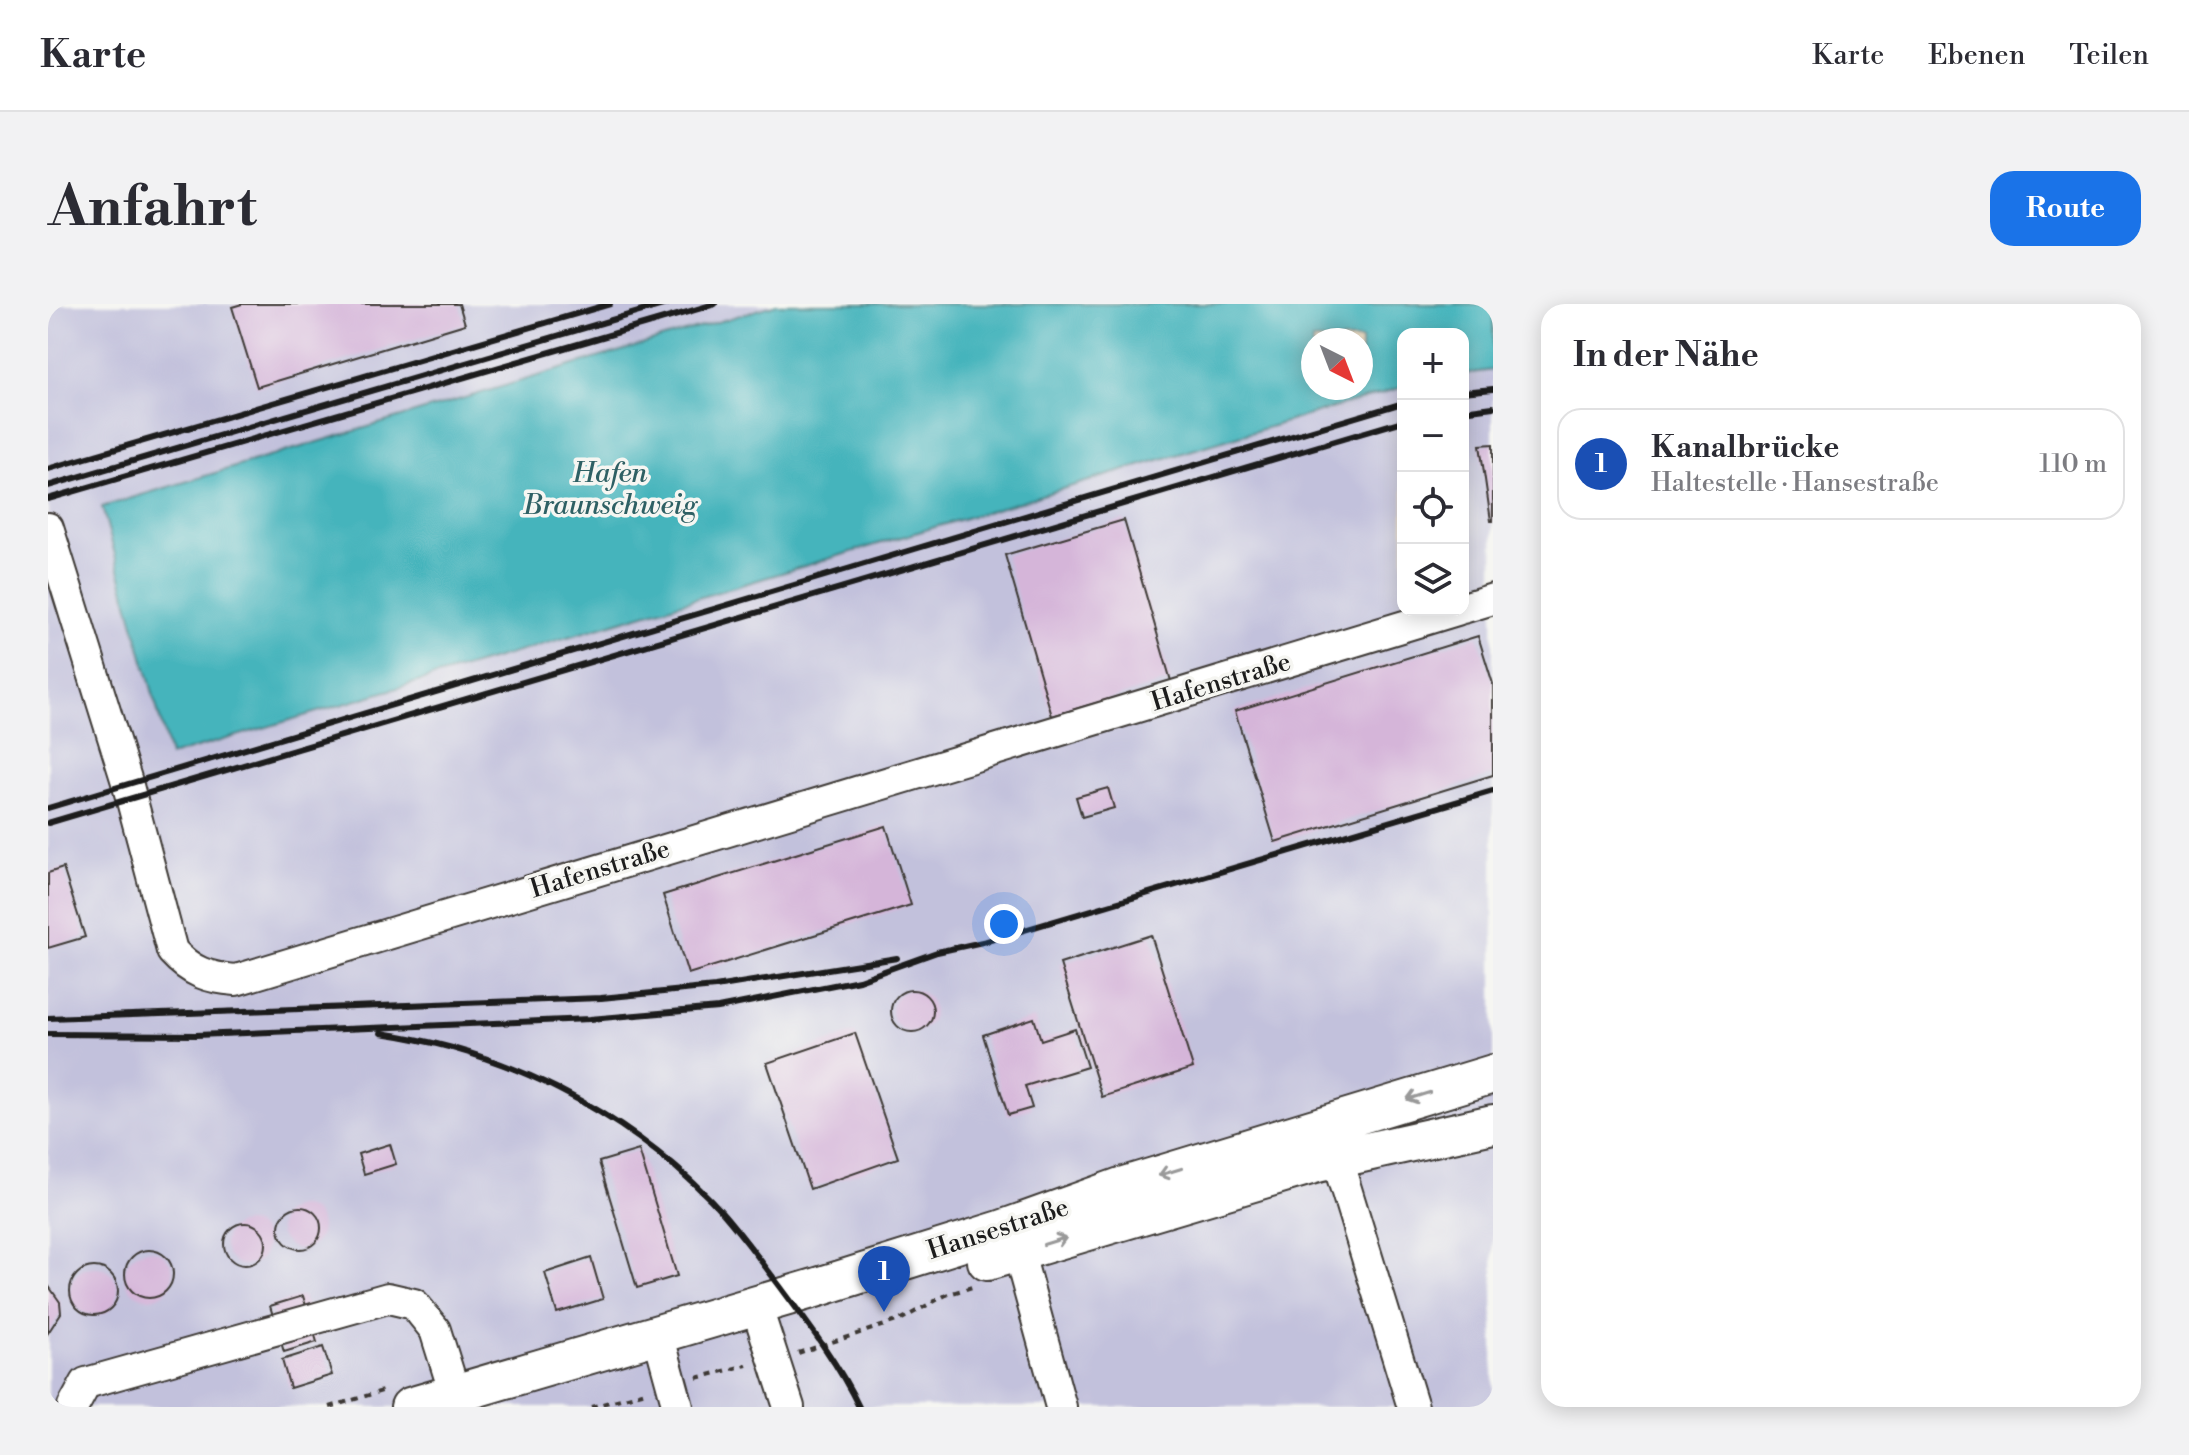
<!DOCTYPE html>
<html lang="de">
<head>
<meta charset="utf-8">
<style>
	body { margin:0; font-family:"Libre Bodoni",serif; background:#f2f2f3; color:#2b2b33 }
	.controls { position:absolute; right:24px; top:24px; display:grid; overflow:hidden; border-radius:16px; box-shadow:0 4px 20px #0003 }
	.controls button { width:72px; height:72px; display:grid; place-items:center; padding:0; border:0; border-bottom:2px solid #e1e1e2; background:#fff; color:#2b2b33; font:40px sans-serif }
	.compass { position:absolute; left:1253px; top:24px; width:72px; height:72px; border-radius:50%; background:#fff; box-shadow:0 4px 20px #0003; rotate:138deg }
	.you { position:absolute; left:956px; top:620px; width:28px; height:28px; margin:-20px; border:6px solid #fff; border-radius:50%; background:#1a73e8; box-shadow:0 0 0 12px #1a73e833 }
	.badge { display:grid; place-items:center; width:52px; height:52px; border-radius:50%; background:#1a73e8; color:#fff; font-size:26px; font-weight:700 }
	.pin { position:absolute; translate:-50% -66px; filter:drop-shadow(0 2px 4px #0008) }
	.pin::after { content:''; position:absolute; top:42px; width:28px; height:24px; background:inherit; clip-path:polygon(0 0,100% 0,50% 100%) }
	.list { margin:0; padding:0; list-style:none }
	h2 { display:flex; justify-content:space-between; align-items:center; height:104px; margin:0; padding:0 32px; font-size:34px }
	h2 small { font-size:26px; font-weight:400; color:#7c7c81 }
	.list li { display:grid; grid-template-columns:52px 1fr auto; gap:24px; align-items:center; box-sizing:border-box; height:112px; margin:0 16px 16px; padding:0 16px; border:2px solid #e1e1e2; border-radius:24px }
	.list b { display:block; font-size:30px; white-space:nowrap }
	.list p { margin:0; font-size:26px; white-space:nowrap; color:#7c7c81 }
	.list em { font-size:26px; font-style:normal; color:#7c7c81 }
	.icon { flex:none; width:44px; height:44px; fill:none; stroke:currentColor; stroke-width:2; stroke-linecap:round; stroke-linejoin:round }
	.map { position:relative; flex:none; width:1445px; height:1103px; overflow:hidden; border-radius:24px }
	header { display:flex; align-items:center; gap:48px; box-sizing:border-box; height:112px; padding:0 40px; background:#fff; border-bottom:2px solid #e1e1e2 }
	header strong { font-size:38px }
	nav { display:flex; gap:44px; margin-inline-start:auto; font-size:28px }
	.intro { display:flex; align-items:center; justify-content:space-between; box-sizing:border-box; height:192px; padding:0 48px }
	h1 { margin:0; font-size:56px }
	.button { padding:20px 36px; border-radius:24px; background:#1a73e8; color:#fff; font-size:28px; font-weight:700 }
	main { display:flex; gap:48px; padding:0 48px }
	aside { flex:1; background:#fff; border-radius:24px; box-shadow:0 4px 20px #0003 }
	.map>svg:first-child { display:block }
	.industrial { fill:#c2c1dc; fill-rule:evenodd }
	.water { fill:#45b4bc; stroke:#30686c; stroke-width:2; fill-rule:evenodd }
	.building { fill:#d5b5d9 }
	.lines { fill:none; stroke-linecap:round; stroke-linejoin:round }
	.minor-casing { stroke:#3c3934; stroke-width:34 }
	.major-casing { stroke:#3c3934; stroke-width:42 }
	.path { stroke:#3c3934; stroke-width:4; stroke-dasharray:6 6; stroke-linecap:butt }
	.minor { stroke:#fff; stroke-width:30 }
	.major { stroke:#fff; stroke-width:38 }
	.rail { stroke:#1c1c1c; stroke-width:6 }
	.oneway { stroke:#999 }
	.labels { text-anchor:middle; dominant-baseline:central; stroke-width:7; stroke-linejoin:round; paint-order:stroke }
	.street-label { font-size:26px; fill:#1c1c1c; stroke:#f6f6f2 }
	.water-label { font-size:28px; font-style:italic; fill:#2e6064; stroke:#f6f6f2 }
</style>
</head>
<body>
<header>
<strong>Karte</strong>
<nav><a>Karte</a><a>Ebenen</a><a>Teilen</a></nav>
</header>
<div class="intro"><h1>Anfahrt</h1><a class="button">Route</a></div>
<main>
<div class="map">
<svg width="1445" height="1103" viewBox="0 0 1445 1103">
	<rect width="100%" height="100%" fill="#f6f6f2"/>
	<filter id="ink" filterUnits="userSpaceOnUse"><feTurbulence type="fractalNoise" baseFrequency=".0125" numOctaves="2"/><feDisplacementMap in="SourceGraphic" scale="16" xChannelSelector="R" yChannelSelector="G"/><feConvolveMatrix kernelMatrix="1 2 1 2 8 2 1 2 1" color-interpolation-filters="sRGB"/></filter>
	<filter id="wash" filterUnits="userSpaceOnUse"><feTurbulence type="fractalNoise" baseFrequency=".006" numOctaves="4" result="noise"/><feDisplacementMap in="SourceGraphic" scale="32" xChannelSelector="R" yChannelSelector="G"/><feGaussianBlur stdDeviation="1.8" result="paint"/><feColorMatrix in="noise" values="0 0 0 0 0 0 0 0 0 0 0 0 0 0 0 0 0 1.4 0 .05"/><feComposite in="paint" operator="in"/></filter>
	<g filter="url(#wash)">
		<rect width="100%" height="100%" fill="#f0ddbe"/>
		<path class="industrial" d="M0 0H1445V1103H0ZM1355 30H1415V306H1355ZM1265 36H1313V84H1265Z"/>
		<path class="water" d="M729 0H1445V66L1415 70V30H1355V83L122 452 54 203ZM1265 36H1313V84H1265Z"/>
		<g id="blocks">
			<path class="building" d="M194 0H411L417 20 209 83 184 3Z
				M1445 140V217H1443L1432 141Z
				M1076 216 1123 377 1004 412 957 251Z
				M1430 332 1445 380V471L1227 538 1187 407Z
				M1060 484 1066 504 1034 513 1028 493Z
				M838 522 863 601 640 670 615 591Z
				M15 564 37 633 0 644V569Z
				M1103 631 1145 764 1054 793 1012 660Z
				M843 707a21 21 0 1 1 42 0a21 21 0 1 1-42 0Z
				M986 714 993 736 1027 725 1039 763 977 782 984 804 960 811 935 731Z
				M807 729 850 854 762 885 719 759Z
				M342 840 348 860 316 870 310 850Z
				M591 846 629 972 589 984 551 858Z
				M231 924a21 21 0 1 1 42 0a21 21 0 1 1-42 0Z
				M176 940a21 21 0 1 1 42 0a21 21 0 1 1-42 0Z
				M77 970a24 24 0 1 1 48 0a24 24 0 1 1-48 0Z
				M543 954 555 995 509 1009 497 969Z
				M22 987a24 24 0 1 1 48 0a24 24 0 1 1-48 0Z
				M0 981 12 998 13 1009 0 1029Z
				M255 992 269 1038 236 1048 222 1002Z
				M275 1043 284 1071 242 1084 234 1056Z"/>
		</g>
	</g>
	<g filter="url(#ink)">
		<use href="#blocks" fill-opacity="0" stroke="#3c3934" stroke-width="2"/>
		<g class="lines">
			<g class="minor-casing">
				<path id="minor" d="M0 224 79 478 124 647C143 668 160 674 188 676L1409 306
					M1415 304 1445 295
					M1282 833 1365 1103
					M965 928 1013 1103
					M708 1001 741 1103
					M610 1030 630 1103
					M25 1103 38 1079 340 994 366 1000 387 1026 407 1090"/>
			</g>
			<g class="major-casing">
				<path id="major" d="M939 957 1269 859 1445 820
					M362 1103 767 984 953 926 1073 883 1445 770"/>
			</g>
			<path class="path" d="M750 1049 852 1016 898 991 924 983
				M649 1074 699 1061
				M282 1103 337 1086
				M543 1103 598 1088"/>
			<use href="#minor" class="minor"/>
			<use href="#major" class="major"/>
			<path class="rail" d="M1415 88 1445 85
				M1415 107 1445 103
				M0 165 562 0
				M0 182 618 0
				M0 195 667 0
				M0 504 1355 99
				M0 519 1355 117
				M0 714 553 694 667 683 849 654
				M333 729C457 747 574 806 663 896 688 922 709 952 731 981 760 1020 790 1059 811 1103
				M0 730 148 731 542 715 670 704 811 676 889 648 939 637 1445 487"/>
		</g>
		<defs><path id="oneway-shaft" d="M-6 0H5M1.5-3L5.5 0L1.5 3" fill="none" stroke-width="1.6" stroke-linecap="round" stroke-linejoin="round" transform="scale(2)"/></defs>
		<g class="oneway">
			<use href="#oneway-shaft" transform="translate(1370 792) rotate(163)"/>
			<use href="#oneway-shaft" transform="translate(1122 868) rotate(163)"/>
			<use href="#oneway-shaft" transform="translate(1007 937) rotate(-17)"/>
		</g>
	</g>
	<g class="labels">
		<g class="street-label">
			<text transform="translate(1173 378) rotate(-17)">Hafenstraße</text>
			<text transform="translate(552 565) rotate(-17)">Hafenstraße</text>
			<text transform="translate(950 925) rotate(-18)">Hansestraße</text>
		</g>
		<g class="water-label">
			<text x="562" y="169">Hafen<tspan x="562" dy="32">Braunschweig</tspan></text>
		</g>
	</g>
</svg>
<div class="controls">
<button>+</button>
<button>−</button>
<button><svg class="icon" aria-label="locate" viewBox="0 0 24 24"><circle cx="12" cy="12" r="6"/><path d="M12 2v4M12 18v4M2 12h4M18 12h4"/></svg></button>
<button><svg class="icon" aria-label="layers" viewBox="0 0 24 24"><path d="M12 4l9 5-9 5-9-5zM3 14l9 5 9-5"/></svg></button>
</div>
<svg class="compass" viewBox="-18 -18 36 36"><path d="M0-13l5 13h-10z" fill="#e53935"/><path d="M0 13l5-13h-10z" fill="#7c7c81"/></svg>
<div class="you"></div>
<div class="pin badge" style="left:836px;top:1008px;background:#1a4fb4">1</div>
</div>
<aside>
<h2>In der Nähe<small></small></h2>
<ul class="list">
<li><span class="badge" style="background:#1a4fb4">1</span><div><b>Kanalbrücke</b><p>Haltestelle · Hansestraße</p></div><em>110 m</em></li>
</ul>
</aside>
</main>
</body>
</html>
